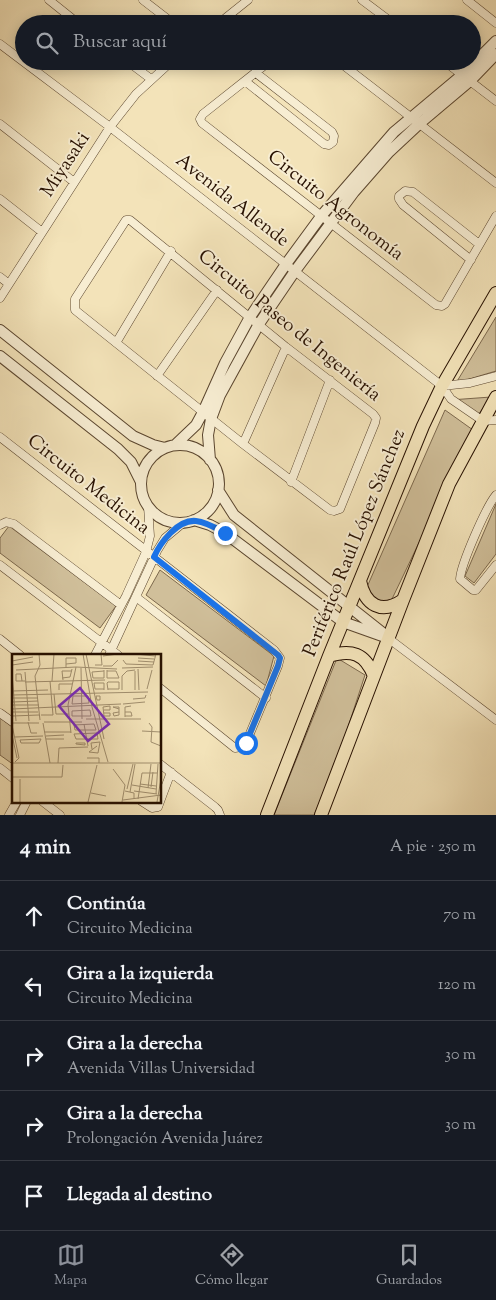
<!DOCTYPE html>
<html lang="es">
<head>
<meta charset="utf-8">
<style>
	body { margin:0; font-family:"Sorts Mill Goudy",serif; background:#242831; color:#f1f3f6 }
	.stop { position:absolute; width:15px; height:15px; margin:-11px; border:4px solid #1a73e8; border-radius:50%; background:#fff }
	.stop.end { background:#1a73e8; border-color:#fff; box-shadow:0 1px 5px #0008 }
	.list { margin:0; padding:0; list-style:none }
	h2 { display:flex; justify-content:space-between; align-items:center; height:65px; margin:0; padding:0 20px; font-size:21px }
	h2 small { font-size:16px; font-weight:400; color:#9ea1a6 }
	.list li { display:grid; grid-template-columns:32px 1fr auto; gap:15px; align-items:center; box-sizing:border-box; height:70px; padding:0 20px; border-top:1px solid #363941 }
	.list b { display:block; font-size:19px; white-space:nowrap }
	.list p { margin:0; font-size:16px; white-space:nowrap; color:#9ea1a6 }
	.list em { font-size:16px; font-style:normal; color:#9ea1a6 }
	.icon { flex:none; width:28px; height:28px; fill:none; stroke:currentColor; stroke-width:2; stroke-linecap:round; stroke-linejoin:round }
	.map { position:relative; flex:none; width:496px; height:815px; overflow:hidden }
	.search { position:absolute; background:#171b24; box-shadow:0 2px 12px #0003; left:15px; right:15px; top:15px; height:55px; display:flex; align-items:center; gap:12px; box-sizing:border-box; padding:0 18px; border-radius:28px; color:#9ea1a6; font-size:19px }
	.sheet { height:415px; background:#171b24 }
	nav { display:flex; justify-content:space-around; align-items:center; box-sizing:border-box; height:70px; border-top:1px solid #363941; background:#171b24; font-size:14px; color:#9ea1a6 }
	nav a { display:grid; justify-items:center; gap:2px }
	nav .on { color:#8c9099 }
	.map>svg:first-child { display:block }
	.green { fill:#d0bf9a; stroke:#7c684d }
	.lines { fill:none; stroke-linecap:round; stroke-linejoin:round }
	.minor-casing { stroke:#5a452e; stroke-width:9 }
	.tertiary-casing { stroke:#5a452e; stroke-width:12 }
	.primary-casing { stroke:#271000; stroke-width:14 }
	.minor { stroke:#f7edd2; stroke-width:8 }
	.tertiary { stroke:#f7edd2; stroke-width:10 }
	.primary { stroke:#f3e3b9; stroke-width:12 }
	.route { stroke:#1a73e8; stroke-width:6 }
	.labels { text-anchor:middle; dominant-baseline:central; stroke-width:4; stroke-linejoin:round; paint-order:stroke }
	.street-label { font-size:19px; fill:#271000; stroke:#f7edd2 }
	.inset-road { fill:none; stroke:#a18f6f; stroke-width:1 }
	.view { fill:#7b2cbf; fill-opacity:0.15; stroke:#7b2cbf; stroke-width:2.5 }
	.inset-edge { fill:none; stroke:#271000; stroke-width:2.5 }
</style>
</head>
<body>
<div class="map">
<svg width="496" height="815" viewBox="0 0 496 815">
	<rect width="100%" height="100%" fill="#f3e3b9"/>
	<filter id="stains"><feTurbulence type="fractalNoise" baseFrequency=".004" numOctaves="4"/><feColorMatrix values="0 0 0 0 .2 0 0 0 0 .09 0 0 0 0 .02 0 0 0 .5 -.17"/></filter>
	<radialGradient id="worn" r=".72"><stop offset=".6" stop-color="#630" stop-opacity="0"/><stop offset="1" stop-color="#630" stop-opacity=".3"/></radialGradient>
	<path class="green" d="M496 317V371L456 383Z
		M491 397 476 418 450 400Z
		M445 410 473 430 392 599 382 602 372 598 367 587Z
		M496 504V554L474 583 465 576Z
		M9 526 116 606 100 628 0 553V538Z
		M160 570 274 656 266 686 146 595Z
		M337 658 365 675 333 773 314 815H274Z
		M0 718 14 728V765L0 755Z"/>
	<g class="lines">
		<g class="minor-casing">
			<path id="minor" d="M49 0 79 24
				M143 0 174 24
				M362 0 394 24
				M467 0 496 23
				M218 24 248 0
				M0 44 110 127 442 386 451 399 483 421 496 420
				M127 61 151 79
				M270 61 203 114 200 119 202 123 436 305 442 306 445 304 496 216
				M338 61 496 183
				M444 61 496 101
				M245 81 324 144 329 145 333 142 334 136 332 132 256 73
				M0 124 74 182
				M0 199 42 232
				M126 220H130L286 347 373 414 376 418 375 423 340 509 334 511 330 510 243 444 75 310V299Z
				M471 260 403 205 399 199V196L405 191 413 192 479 244
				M0 277 9 284
				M0 298 110 127 136 94 172 61
				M116 343 171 251
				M157 376 217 290
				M442 386 470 383 496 376
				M0 437 274 650 280 658 278 666 246 743 241 747 235 748 160 688
				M243 444 286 347
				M291 482 330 380
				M496 495C486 507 461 564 460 579L473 590H476L496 565
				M0 525 6 522 14 524 121 605
				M0 565 118 655
				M136 597 266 698
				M388 638 496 720
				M0 639 20 655
				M95 655 126 596 146 552 150 536 148 506
				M109 655 157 551 165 538 183 523
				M0 713 14 723
				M160 764 215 807 218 810 220 815
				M0 768 14 779
				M42 801 60 815
				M141 801 152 808 158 807 171 772
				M9 815 17 801
				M20 815 27 801"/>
		</g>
		<g class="tertiary-casing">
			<path id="tertiary" d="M0 330 133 436 153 445 165 448
				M0 356 118 449 131 462 141 482
				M175 445 196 425 203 412 225 363 250 317 286 264 322 215 394 132 462 75 496 41
				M141 484a39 39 0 1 1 78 0a39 39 0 1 1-78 0Z
				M210 460 208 435 211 419 220 395 259 324 295 271 354 192 389 152 419 124 470 81 496 54
				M218 490 234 515 384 634
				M194 520 210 525 225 533 343 622 388 638"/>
		</g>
		<g class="primary-casing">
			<path id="primary" d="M360 581C365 605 381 615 403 600
				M329 656C351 649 365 653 374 676
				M267 815 329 656 423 426 442 386 496 293
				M321 815 403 600 449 484 496 397"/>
		</g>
		<use href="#minor" class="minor"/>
		<use href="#tertiary" class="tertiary"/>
		<use href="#primary" class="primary"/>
	</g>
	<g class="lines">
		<path class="route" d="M225 533C216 528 206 522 196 521 178 519 160 543 154 557L278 655 280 658 278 666 246 743"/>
	</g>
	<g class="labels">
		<g class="street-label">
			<text transform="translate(66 165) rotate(-57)">Miyasaki</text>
			<text transform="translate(232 201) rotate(38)">Avenida Allende</text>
			<text transform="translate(335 206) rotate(38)">Circuito Agronomía</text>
			<text transform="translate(289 326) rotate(39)">Circuito Paseo de Ingeniería</text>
			<text transform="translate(88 485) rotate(38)">Circuito Medicina</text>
			<text transform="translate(355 543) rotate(-68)">Periférico Raúl López Sánchez</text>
		</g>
	</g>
	<g transform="translate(12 654)">
		<rect width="149" height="149" fill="#f3e3b9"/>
		<path class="inset-road" d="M27 0 28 11 23 22 28 66M71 0 80 53 96 108M74 0 92 85M123 0 143 2M91 2 106 0M126 4 142 5M111 6 114 10 141 11 144 0M0 7 21 3M126 7 142 8M0 11 21 8M83 11H90L89 0M91 12H100L106 6M54 13V4H64V9L54 10M69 14 70 65M110 14 141 13M126 15 127 36M4 16 64 13 105 15M92 16V24H81L80 18 92 17M95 16V24H107L104 17H95M123 17V36M13 18 17 67M0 20 4 67M50 24 58 23 60 15M51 26 50 17H60M10 27 9 20H4V27H13M40 27 42 0M13 28 93 26M92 35H83L82 29H92V36M96 35H107V28H96L95 29 96 36M135 35 140 16M47 36V30H60M110 36V22L115 17 123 16M0 37 36 36M42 40 44 60H57M0 41 136 38M61 42H76L77 49 60 50ZM84 42H88V46H85ZM0 44H26M121 45 133 44 134 41M0 48 26 47M111 50 133 48M0 51H27M0 55 109 50M107 55 101 53H107V61L102 62 101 59 107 58M78 56 79 62H60V57ZM92 56H98V52L91 53 92 62H98V59H92M0 58H26M113 58H119L120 62H113M29 61H41L38 27M0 62 27 61M113 63V53L119 52M74 65H129M16 68 19 79H25M32 68H70M0 69H27M31 69 38 109M137 69 140 73 139 88 149 92M72 70 76 92M0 71 7 104 3 108M62 71 82 70 84 76H63ZM130 77 149 78M33 78H59M59 79 56 51 64 13M85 79 86 85H64L62 80ZM0 81 5 104M34 82 52 81M3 83 31 82M29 85 27 89H9L8 86ZM34 85H52M73 89V91L64 90V89ZM47 94 76 93M80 95 79 89 88 88 86 99 77 98 85 92M75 104H87V109M0 109H149M46 109 47 94M101 115 113 131 110 148M0 123H50L51 111M8 125V148M128 130 144 132M120 131 144 135M139 133 141 118M136 134 139 110M115 135 121 110M113 137 122 139V145M122 137 145 140M118 138 123 110M79 139 94 142M144 140 146 110M126 145 130 119H145M111 146 149 141M76 148 85 111M145 148 149 125"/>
		<path class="view" d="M68 34 97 70 76 87 47 52Z"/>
		<rect width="149" height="149" class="inset-edge"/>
	</g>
	<rect width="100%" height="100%" filter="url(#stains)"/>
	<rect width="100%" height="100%" fill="url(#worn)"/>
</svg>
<div class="stop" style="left:246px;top:743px"></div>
<div class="stop end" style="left:225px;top:533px"></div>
<div class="search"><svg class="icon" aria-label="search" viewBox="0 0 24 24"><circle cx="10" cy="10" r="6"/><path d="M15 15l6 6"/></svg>Buscar aquí</div>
</div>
<section class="sheet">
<h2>4 min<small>A pie · 250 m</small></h2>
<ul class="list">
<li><svg class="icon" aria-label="ahead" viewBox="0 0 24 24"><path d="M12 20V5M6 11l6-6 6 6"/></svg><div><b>Continúa</b><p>Circuito Medicina</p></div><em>70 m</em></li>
<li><svg class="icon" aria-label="left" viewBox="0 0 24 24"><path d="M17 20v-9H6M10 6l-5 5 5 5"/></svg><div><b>Gira a la izquierda</b><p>Circuito Medicina</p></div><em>120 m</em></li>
<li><svg class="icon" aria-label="right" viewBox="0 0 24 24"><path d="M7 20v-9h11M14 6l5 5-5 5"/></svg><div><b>Gira a la derecha</b><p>Avenida Villas Universidad</p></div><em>30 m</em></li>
<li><svg class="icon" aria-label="right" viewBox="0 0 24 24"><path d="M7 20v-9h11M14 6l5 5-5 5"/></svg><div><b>Gira a la derecha</b><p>Prolongación Avenida Juárez</p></div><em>30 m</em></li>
<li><svg class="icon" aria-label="arrive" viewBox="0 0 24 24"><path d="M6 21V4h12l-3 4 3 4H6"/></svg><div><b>Llegada al destino</b></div></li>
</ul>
</section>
<nav>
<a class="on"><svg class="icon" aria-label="map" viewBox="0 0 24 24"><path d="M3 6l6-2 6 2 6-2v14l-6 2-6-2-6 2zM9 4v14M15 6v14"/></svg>Mapa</a>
<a><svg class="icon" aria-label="directions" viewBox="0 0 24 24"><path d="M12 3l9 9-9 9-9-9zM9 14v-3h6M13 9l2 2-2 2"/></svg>Cómo llegar</a>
<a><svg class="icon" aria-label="saved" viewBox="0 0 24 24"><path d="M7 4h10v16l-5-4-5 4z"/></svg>Guardados</a>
</nav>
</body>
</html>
